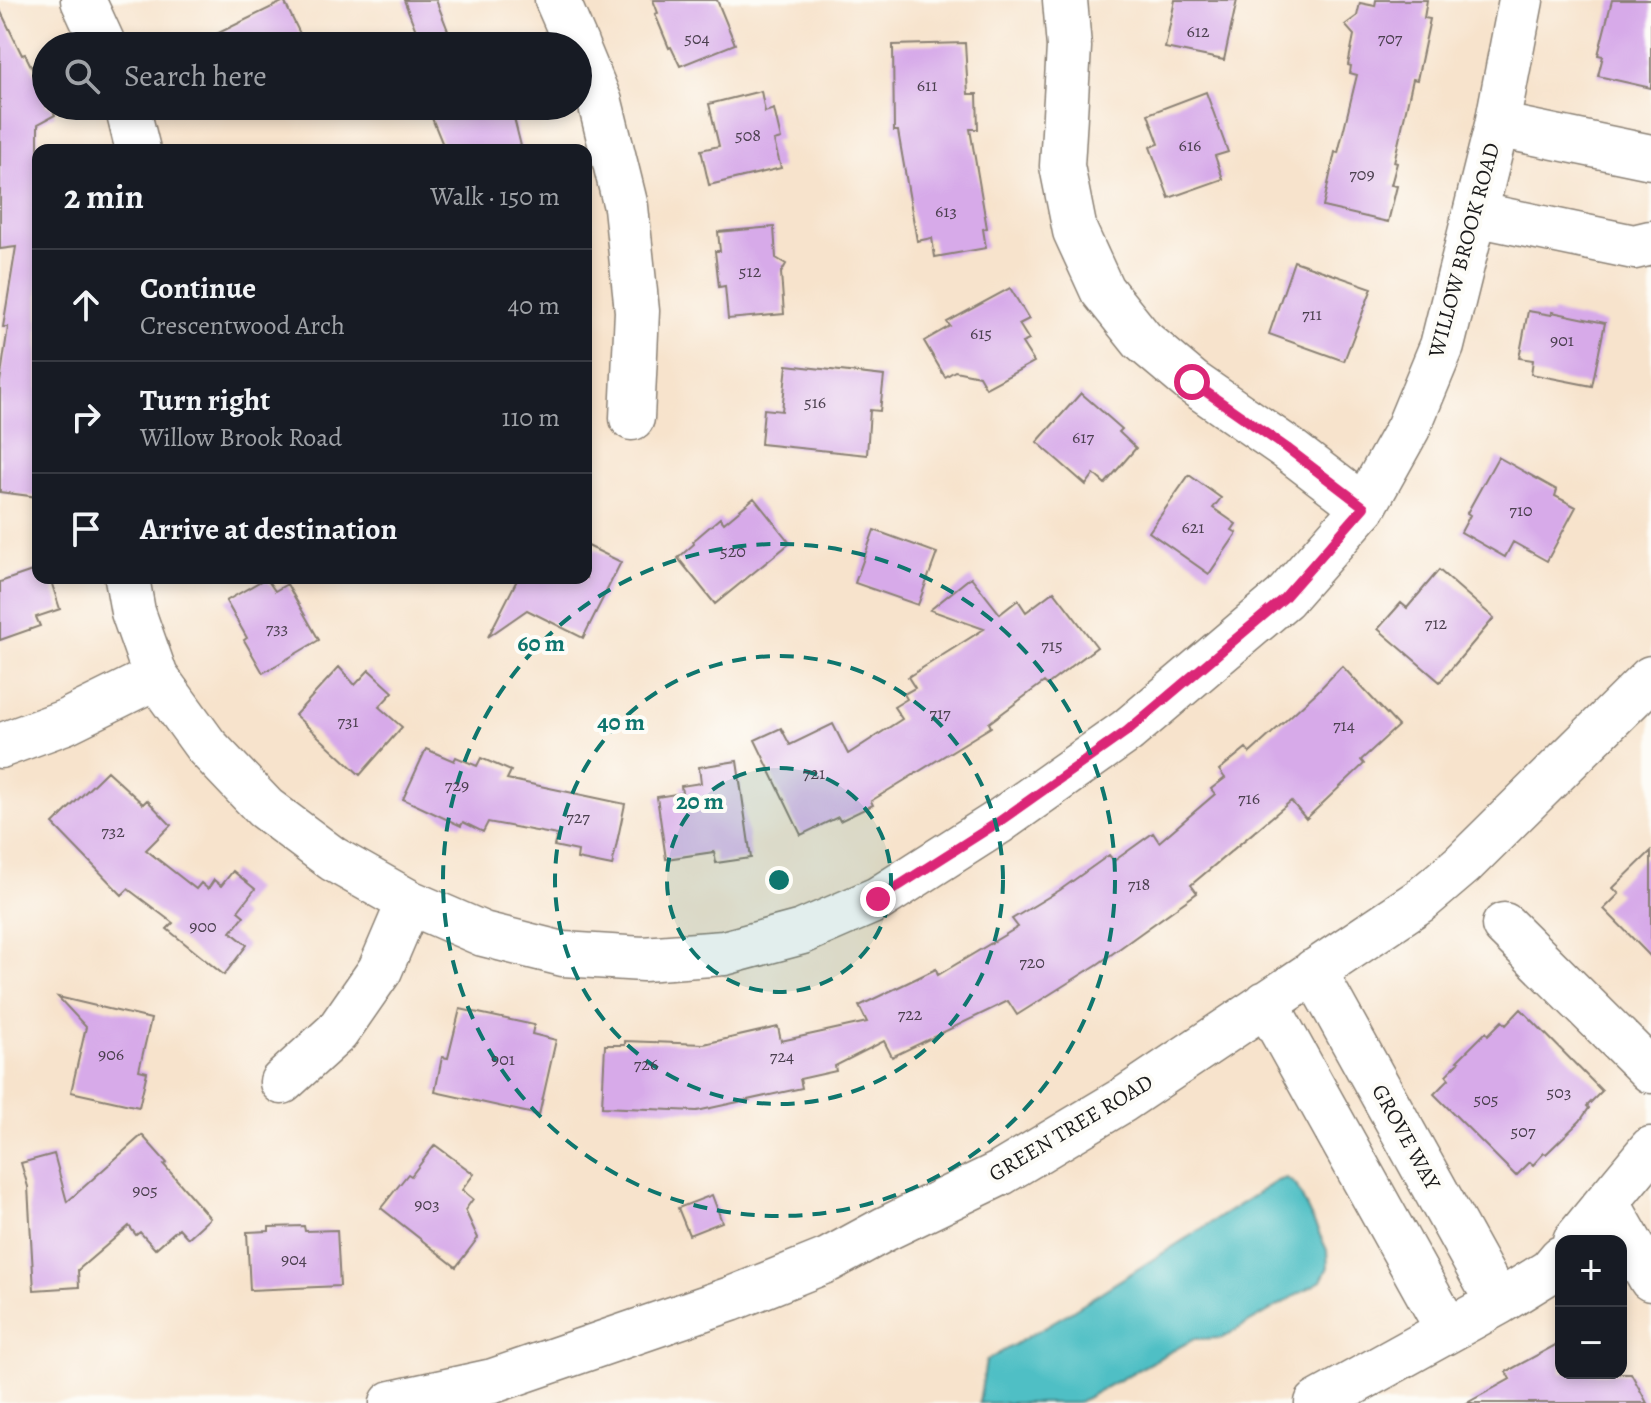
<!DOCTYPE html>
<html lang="en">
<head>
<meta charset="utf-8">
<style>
	body { margin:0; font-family:Alegreya,serif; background:#20242c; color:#f1f3f6 }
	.controls { position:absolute; right:24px; bottom:24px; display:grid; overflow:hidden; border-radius:16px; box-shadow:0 4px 12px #0003 }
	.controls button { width:72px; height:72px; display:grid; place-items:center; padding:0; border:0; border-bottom:2px solid #363941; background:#171b24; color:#f1f3f6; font:40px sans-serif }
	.stop { position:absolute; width:24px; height:24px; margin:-18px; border:6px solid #db2777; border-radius:50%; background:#fff }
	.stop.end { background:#db2777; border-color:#fff; box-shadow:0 2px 8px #0008 }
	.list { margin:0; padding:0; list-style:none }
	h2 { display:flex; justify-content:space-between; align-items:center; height:104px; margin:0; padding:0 32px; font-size:34px }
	h2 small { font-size:26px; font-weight:400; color:#9ea1a6 }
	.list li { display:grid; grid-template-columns:52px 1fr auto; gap:24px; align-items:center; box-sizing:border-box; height:112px; padding:0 32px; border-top:2px solid #363941 }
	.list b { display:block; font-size:30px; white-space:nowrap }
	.list p { margin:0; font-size:26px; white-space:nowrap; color:#9ea1a6 }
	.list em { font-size:26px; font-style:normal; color:#9ea1a6 }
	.icon { flex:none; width:44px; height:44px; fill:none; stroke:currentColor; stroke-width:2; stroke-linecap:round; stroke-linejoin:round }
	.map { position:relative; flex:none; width:1651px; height:1403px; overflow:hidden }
	.search { position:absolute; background:#171b24; box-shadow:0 4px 12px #0003; left:32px; top:32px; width:560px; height:88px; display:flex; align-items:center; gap:20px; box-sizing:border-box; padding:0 28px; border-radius:44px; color:#9ea1a6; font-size:30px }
	.panel { position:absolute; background:#171b24; box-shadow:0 4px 12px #0003; left:32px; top:144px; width:560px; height:440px; border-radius:16px }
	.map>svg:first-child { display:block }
	.water { fill:#50bfc5; stroke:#366e70; stroke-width:2 }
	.building { fill:#d7aae9 }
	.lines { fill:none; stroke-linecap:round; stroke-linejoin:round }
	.minor-casing { stroke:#8a8074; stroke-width:47 }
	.minor { stroke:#fff; stroke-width:44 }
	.route { stroke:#db2777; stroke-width:10 }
	.ring { fill:none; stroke:#0f766e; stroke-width:4; stroke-dasharray:14 10 }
	.labels { text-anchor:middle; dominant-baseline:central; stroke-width:8; stroke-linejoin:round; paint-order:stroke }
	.number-label { font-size:18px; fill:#4b404f }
	.street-label { font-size:22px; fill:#1c1c1c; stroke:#fdfcf7 }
	.centre { fill:#0f766e; stroke:#fdfcf7; stroke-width:4 }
	.ring-label { font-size:24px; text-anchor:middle; font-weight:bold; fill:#0f766e; stroke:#fdfcf7; stroke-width:8; stroke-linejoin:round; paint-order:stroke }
</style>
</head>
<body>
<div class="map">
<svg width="1651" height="1403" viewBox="0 0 1651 1403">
	<rect width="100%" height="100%" fill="#fdfcf7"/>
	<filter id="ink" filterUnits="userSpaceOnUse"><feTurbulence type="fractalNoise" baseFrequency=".0125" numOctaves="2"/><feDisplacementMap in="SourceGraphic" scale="16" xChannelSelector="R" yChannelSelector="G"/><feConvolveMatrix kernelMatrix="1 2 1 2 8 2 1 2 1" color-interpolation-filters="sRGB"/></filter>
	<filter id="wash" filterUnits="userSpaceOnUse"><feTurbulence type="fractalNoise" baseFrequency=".006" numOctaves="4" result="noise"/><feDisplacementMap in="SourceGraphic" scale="32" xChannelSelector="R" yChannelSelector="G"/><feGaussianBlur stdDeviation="1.8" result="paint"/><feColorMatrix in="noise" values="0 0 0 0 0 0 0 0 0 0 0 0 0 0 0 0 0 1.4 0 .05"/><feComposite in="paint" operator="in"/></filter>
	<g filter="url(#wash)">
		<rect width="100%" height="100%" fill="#f7e3cc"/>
		<path class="water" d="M1286 1178 1296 1185 1327 1250 1328 1267 1321 1281 1222 1338 1194 1339 1077 1403H979L986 1361 1065 1315 1277 1181Z"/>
		<g id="blocks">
			<path class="building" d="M404 0H436L454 46H422Z
				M653 0H717L735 44 680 66 671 47 669 48 655 14 658 13Z
				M1175 0H1237L1224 60 1165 48Z
				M1376 0H1427L1424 18 1430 19 1417 80 1413 79 1394 162 1397 163 1391 185 1397 186 1388 222 1323 207 1335 152 1338 153 1357 75 1350 73 1351 66 1348 65 1354 35 1345 25 1357 16 1360 3 1375 6Z
				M1612 0H1651V88L1598 76 1603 56 1598 55Z
				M284 1 306 46H192Z
				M0 10 22 55 25 54 46 96V106H51L55 115 38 124V497L0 492V382L8 327H3L16 247 0 249Z
				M965 43 968 94H977L978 129H970L987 228 983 229 986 248 935 257 932 238 917 241 898 131H894L893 45Z
				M761 91 765 112 774 109 781 139 774 141 781 168 709 185 701 150 719 146 709 104Z
				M1206 92 1228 152 1215 156 1223 179 1169 198 1150 147 1159 144 1148 114Z
				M427 106H511L522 150H445Z
				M774 227 776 258 786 264 781 273 784 314 728 319 725 286 719 287 715 251H720L718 232Z
				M1294 261 1372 288 1344 361 1269 334Z
				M1010 288 1029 319 1019 324 1029 340 1022 343 1034 362 986 388 979 376 955 371 945 377 924 341 950 326 947 322Z
				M1528 311 1552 315V312L1605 323 1592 386 1531 374 1533 360 1519 358Z
				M787 365 884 376 880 411 870 410 867 455 761 444 764 409 782 411Z
				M1081 393 1122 429 1119 432 1136 448 1105 484 1094 474 1086 485 1037 442Z
				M1498 457 1557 490 1555 496 1576 507 1547 561 1513 542 1505 557 1461 532 1470 515 1467 513Z
				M1189 475 1221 498 1213 508 1236 524 1232 530 1237 533 1209 574 1149 532Z
				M754 498 790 543 715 604 678 558 694 544 693 541 720 518 724 523Z
				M874 530 937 553 918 605 855 583Z
				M586 545 621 562 583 638 527 610 488 637 518 578H586Z
				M38 569V578H50L60 609 36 617 40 626 0 640V582Z
				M1439 570 1494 618 1440 682 1378 629 1401 603 1407 608Z
				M971 577 1000 614 1018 600 1026 612 1054 591 1097 647 1047 685 1044 682 989 723 991 727 871 801 873 805 840 821 838 817 801 835 755 740 781 728 790 745 833 724 848 754 902 719 894 707 907 699 904 694 915 688 908 677 984 629 930 610Z
				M266 578 275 591 287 584 319 640 263 673 244 640 247 638 226 601Z
				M1342 666 1398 726 1361 760 1364 764 1306 819 1291 801 1191 885 1197 893 1098 964 1017 1015 1008 1001 892 1057 884 1041 835 1066 836 1071 800 1079 802 1088 697 1111 602 1107 605 1045H625V1041L704 1044 778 1027 781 1041 867 1022 859 1006 936 969 938 975 1018 927 1012 919 1060 890 1109 855 1114 861 1153 833 1159 842 1215 794 1211 789 1225 778 1219 770 1246 748 1250 753 1317 692Z
				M339 667 355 685 369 670 393 692 379 707 402 727 360 775 295 715Z
				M426 749 454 761 456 757 477 766 481 758 511 771 507 779 625 804 612 866 577 859 578 851 554 846 557 835 488 822 483 832 463 822 461 826 403 799Z
				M737 761 751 858 716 863 714 852 666 859 657 797 682 793 681 786 701 783 699 767Z
				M107 771 143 804 147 800 171 825 146 850 196 889 201 883 208 889 214 880 221 886 233 871 255 889 238 911 244 916 231 932 247 945 224 975 167 929 173 923 128 889 122 895 53 824Z
				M1651 851V957L1604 909 1619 894 1613 888Z
				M58 997 151 1019 139 1070 147 1072 139 1107 71 1092 86 1027Z
				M460 1009 534 1025 532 1034 556 1040 539 1115 435 1092 442 1057 448 1058Z
				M1521 1009 1602 1091 1587 1106 1589 1108 1580 1121 1546 1154 1544 1153 1533 1165 1530 1162 1516 1176 1434 1094 1449 1079 1446 1075 1459 1062 1457 1061 1486 1032 1488 1035 1502 1021 1506 1025Z
				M142 1135 167 1163 164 1165 210 1218 188 1238 179 1228 155 1249 140 1232 136 1235 129 1226 78 1270 79 1287 34 1290 28 1187 21 1163 54 1154 67 1202Z
				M435 1145 474 1174 462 1190 473 1199 465 1210 478 1238 456 1267 381 1208 408 1174 411 1176Z
				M712 1195 722 1222 689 1235 678 1208Z
				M304 1226 305 1231 337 1230 340 1286 250 1290 247 1232 269 1231V1227Z
				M1561 1342V1373H1631L1647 1403H1467L1510 1379 1506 1372Z"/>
		</g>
	</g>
	<g filter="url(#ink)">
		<use href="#blocks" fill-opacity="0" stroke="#8a8074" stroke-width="2"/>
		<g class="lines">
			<g class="minor-casing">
				<path id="minor" d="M83 0 104 46
					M557 0 577 46
					M1065 0 1069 47 1062 166 1075 231 1102 290 1142 340 1192 382 1287 448 1364 507
					M578 49 600 102 626 207 637 311 632 418
					M127 106 138 150
					M1497 125 1651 157
					M1475 214 1634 247 1651 243
					M127 578 133 612 156 677 206 746 265 808 333 859 409 902 483 934 563 954 643 959 724 953 802 932 878 899 997 823 1127 731 1284 598 1364 507 1408 428 1442 346 1497 125 1521 0
					M0 746 65 722 156 677
					M1504 925 1651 1071
					M1314 971 1498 1303
					M1266 1003 1448 1330
					M282 1082 337 1032 380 970 409 902
					M1607 1202 1651 1149
					M1575 1241 1607 1202 1651 1279
					M392 1403 493 1381 731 1299 828 1260 885 1229 1001 1173 1123 1100 1421 900 1462 865 1651 678
					M1317 1403 1498 1303 1550 1271 1561 1258"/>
			</g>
			<use href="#minor" class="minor"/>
		</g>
	</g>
	<g class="lines" filter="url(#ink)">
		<path class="route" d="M878 899 997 823 1127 731 1284 598 1364 507 1287 448 1192 382"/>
	</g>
	<circle cx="779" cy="880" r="112" fill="#0f766e" fill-opacity=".12"/>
	<g class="ring">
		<circle cx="779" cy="880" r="112"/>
		<circle cx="779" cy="880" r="224"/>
		<circle cx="779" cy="880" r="336"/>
	</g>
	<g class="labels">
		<g class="number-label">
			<text x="1198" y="31">612</text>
			<text x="697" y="38">504</text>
			<text x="1390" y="38">707</text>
			<text x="927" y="85">611</text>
			<text x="748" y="135">508</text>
			<text x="1190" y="145">616</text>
			<text x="1362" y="174">709</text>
			<text x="946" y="211">613</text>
			<text x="750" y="271">512</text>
			<text x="1312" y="314">711</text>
			<text x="981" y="333">615</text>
			<text x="1562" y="340">901</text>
			<text x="815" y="402">516</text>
			<text x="1083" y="437">617</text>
			<text x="1521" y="510">710</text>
			<text x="1193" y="527">621</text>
			<text x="733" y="551">520</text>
			<text x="1436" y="623">712</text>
			<text x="277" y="628">733</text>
			<text x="1052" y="645">715</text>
			<text x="940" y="713">717</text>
			<text x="348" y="721">731</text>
			<text x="1344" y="725">714</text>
			<text x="814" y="773">721</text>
			<text x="457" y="785">729</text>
			<text x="1249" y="798">716</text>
			<text x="578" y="817">727</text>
			<text x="113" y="831">732</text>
			<text x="1139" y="884">718</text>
			<text x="203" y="926">900</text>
			<text x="1032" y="962">720</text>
			<text x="910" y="1014">722</text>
			<text x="111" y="1054">906</text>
			<text x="782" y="1056">724</text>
			<text x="503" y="1059">901</text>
			<text x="646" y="1064">726</text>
			<text x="1559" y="1092">503</text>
			<text x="1486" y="1099">505</text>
			<text x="1523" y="1131">507</text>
			<text x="145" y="1190">905</text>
			<text x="427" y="1204">903</text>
			<text x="294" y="1259">904</text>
		</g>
		<g class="street-label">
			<text transform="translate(1464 250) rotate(-75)">WILLOW BROOK ROAD</text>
			<text transform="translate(1071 1128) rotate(-31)">GREEN TREE ROAD</text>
			<text transform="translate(1406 1137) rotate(61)">GROVE WAY</text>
		</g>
	</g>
	<circle cx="779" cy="880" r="12" class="centre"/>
	<g class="ring-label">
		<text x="541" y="651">60 m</text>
		<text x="621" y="730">40 m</text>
		<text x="700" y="809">20 m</text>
	</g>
</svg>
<div class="controls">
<button>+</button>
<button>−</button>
</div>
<div class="stop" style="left:1192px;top:382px"></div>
<div class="stop end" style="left:878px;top:899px"></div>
<div class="search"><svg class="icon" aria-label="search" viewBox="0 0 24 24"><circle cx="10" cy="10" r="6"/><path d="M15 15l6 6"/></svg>Search here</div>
<section class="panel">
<h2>2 min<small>Walk · 150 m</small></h2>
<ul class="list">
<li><svg class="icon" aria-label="ahead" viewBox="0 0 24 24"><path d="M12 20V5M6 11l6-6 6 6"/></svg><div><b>Continue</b><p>Crescentwood Arch</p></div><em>40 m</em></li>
<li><svg class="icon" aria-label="right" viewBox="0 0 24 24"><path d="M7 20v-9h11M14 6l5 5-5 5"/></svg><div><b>Turn right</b><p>Willow Brook Road</p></div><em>110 m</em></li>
<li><svg class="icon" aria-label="arrive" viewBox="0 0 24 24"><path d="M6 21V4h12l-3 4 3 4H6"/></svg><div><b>Arrive at destination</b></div></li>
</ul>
</section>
</div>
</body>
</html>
